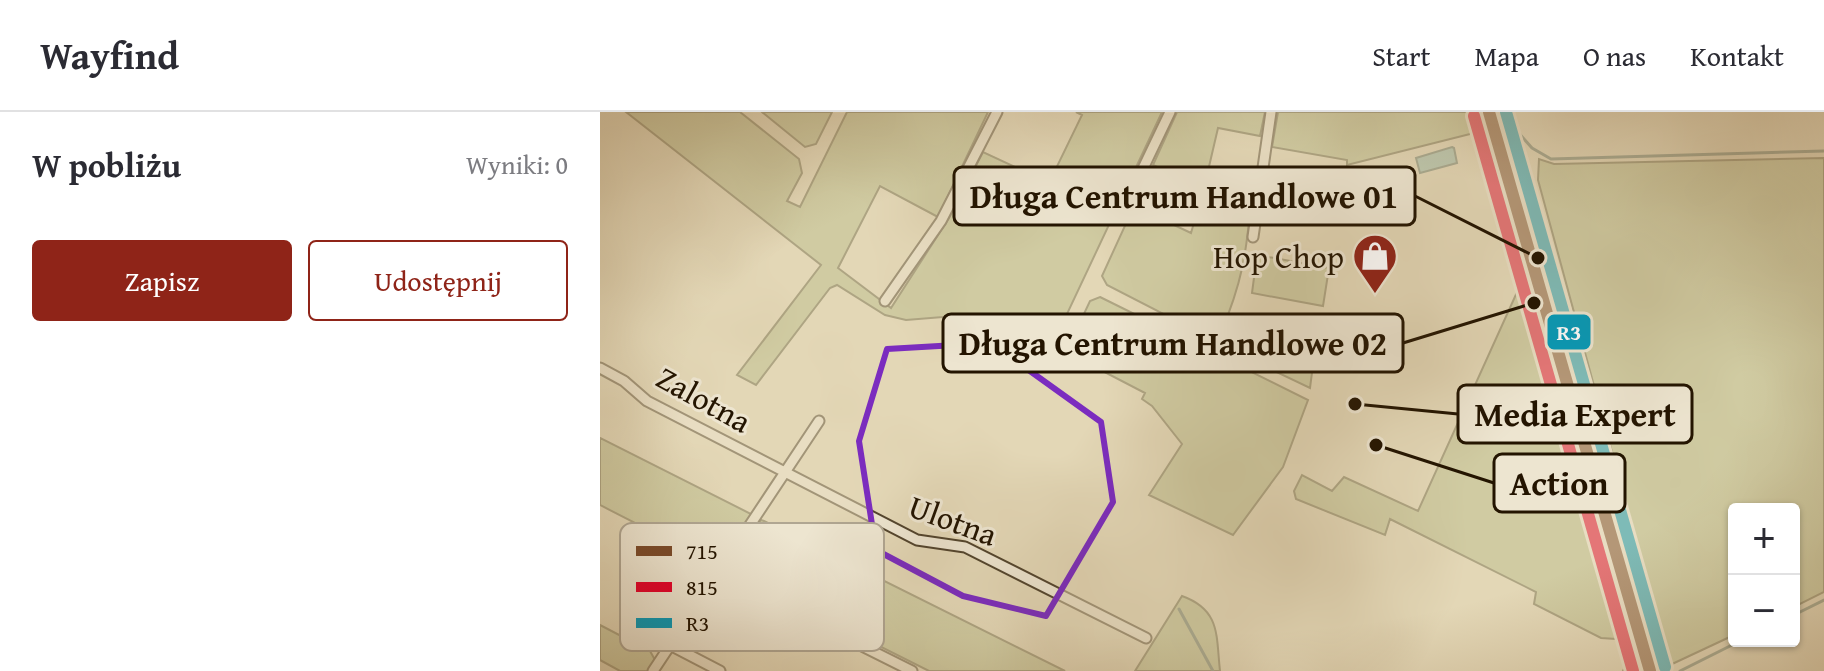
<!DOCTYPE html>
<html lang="pl">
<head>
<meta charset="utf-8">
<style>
	body { margin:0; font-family:"Gentium Book Plus",serif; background:#f2f2f3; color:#2b2b33 }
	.controls { position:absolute; right:24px; bottom:24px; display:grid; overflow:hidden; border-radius:8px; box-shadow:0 2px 6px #0004 }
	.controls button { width:72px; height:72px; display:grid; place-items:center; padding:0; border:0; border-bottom:2px solid #e1e1e2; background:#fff; color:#2b2b33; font:40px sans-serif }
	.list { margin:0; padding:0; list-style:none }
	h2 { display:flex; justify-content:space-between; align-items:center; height:104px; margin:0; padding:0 32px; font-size:34px }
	h2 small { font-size:26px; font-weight:400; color:#7c7c81 }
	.actions { display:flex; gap:16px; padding:24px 32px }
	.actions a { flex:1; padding:18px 0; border:2px solid #8f2418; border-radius:8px; text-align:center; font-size:28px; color:#8f2418 }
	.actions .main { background:#8f2418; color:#fff }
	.map { position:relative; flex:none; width:1224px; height:559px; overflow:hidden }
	header { display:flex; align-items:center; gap:48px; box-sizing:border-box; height:112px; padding:0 40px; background:#fff; border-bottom:2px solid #e1e1e2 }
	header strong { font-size:38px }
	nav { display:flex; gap:44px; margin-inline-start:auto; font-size:28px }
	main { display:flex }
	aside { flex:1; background:#fff }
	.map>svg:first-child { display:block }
	.green { fill:#b8bd8b; stroke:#6e6846; stroke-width:2 }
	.water { fill:#95baac; stroke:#677867; stroke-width:2 }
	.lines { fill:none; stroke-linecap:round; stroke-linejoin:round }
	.stream { stroke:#677867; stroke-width:3 }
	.minor-casing { stroke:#53452e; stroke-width:13 }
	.tertiary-casing { stroke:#53452e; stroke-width:15 }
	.minor { stroke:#ede5d0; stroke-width:9 }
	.tertiary { stroke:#ede5d0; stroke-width:11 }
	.bus-1-casing { stroke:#ede5d0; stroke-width:18 }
	.bus-2-casing { stroke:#ede5d0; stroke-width:18 }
	.bus-3-casing { stroke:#ede5d0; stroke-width:18 }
	.bus-1 { stroke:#7a4b2a; stroke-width:12 }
	.bus-2 { stroke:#e4002b; stroke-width:12 }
	.bus-3 { stroke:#049ab9; stroke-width:12 }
	.marked { fill:none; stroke:#7b2cbf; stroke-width:6; stroke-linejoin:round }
	.labels { text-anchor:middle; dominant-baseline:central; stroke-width:6; stroke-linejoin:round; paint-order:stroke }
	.poi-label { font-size:32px; fill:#231400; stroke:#ede5d0; text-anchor:end }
	.street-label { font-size:32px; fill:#231400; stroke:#ede5d0 }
	.key { fill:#ede5d0; stroke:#b0a692; stroke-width:2 }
	.key-label { font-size:22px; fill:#231400 }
	.leader { fill:none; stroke:#231400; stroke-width:3 }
	.callout-dot { fill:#231400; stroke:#ede5d0; stroke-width:3 }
	.callout { fill:#ede5d0; stroke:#231400; stroke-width:3 }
	.callout-label { font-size:34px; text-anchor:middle; font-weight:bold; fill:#231400 }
	.line-badge { stroke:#ede5d0; stroke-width:3 }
	.badge-label { font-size:22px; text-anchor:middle; font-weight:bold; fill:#fff }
</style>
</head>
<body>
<header>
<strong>Wayfind</strong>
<nav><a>Start</a><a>Mapa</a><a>O nas</a><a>Kontakt</a></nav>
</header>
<main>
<aside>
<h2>W pobliżu<small>Wyniki: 0</small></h2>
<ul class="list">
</ul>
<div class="actions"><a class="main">Zapisz</a><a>Udostępnij</a></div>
</aside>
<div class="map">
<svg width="1224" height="559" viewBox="0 0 1224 559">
	<rect width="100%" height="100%" fill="#e3d7b6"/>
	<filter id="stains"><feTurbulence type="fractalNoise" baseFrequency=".0025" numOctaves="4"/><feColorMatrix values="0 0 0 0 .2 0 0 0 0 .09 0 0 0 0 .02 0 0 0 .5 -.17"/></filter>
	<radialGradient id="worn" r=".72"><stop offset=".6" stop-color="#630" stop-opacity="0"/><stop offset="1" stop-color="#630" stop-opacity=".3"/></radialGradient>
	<path class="green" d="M26 0H140L199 47 202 61 187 89 200 95 247 0H388L338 105 280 74 238 156 291 196 349 106 383 40 449 71 482 3 476 0H562L451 236 380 202 306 208 285 203 237 173 230 176 156 273 137 263 221 153Z
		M162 0H232L216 32 205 35Z
		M577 0H665L660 24 618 16 604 76 651 85C647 141 642 171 620 223L610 226 507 173 502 164 534 94 591 121 604 76 553 53Z
		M678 0H877L882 19 747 53V48L672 35Z
		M1224 46V480L1194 495V397H1134V523L1070 553 938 68 939 47 954 52Z
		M657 143 729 156 723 194 652 181Z
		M918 178 922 185 927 186 1019 507 1030 514 1041 559H1023L1026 552 1016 527 1001 526 934 492 936 480 790 407 785 423 696 387 694 379 702 363 732 379 744 365 818 399Z
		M500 185 708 288 683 355 633 423 549 383 582 332 552 294 542 287 545 281 466 240 490 189Z
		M638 216 716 230 710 276 635 240 632 228Z
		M0 326 153 403 115 452 0 393Z
		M161 408 164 409 465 559H329L128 458Z
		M582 484C621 498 616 524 620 559H535Z
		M0 513 50 539 55 548 48 559H20L0 548Z"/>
	<path class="water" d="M852 35 854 36 857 51 820 61 816 46Z"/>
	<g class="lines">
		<path class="stream" d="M909 0 911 7
			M917 19 932 36 951 47 1224 39
			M579 497 613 559
			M1194 503 1224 488
			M1080 559 1140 529"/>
		<g class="minor-casing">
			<path id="minor" d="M527 90 570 0
				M653 125 671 0
				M285 189 341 109 397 0
				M0 256 24 269 47 289 317 428 365 435 546 526
				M118 462 312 559
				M70 533 120 559
				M53 559 219 309"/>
		</g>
		<g class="tertiary-casing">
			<path id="tertiary" d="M889 0 1050 559"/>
		</g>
		<use href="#minor" class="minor"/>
		<use href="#tertiary" class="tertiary"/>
		<g class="bus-1-casing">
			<path id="bus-1" d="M889 0 1050 559"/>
		</g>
		<g class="bus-2-casing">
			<path id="bus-2" d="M874 4 1033 559"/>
		</g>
		<g class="bus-3-casing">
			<path id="bus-3" d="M906 0 1065 555"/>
		</g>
		<use href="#bus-1" class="bus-1"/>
		<use href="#bus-2" class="bus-2"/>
		<use href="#bus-3" class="bus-3"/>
	</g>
	<path d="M0 0H1224V559H0ZM391 231 501 310 513 390 446 504 363 484 276 438 259 329 287 237Z" fill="#e3d7b6" fill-opacity=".55" fill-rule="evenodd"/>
	<path class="marked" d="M391 231 501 310 513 390 446 504 363 484 276 438 259 329 287 237Z"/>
	<defs>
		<g id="shop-pin" transform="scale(2.3)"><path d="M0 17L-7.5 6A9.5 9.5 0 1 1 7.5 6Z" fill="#8f2418" stroke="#ede5d0"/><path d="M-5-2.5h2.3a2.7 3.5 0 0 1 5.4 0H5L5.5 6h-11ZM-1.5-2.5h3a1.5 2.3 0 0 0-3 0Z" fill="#fff"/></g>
	</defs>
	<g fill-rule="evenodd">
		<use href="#shop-pin" x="775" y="144"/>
	</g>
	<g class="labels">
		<g class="poi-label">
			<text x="744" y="144">Hop Chop</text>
		</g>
		<g class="street-label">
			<text transform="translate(104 287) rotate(29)">Zalotna</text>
			<text transform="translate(353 408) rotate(20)">Ulotna</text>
		</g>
	</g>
	<rect x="20" y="411" width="264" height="128" rx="12" class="key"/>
	<rect x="36" y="434" width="36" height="10" fill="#7a4b2a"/>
	<rect x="36" y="470" width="36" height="10" fill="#e4002b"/>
	<rect x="36" y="506" width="36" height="10" fill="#049ab9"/>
	<g class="key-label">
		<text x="86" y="447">715</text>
		<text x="86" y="483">815</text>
		<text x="86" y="519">R3</text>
	</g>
	<path class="leader" d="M938 146L815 84M934 191L803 231M755 292L858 302M776 333L894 371"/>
	<g class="callout-dot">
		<circle cx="938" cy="146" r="8"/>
		<circle cx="934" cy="191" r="8"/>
		<circle cx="755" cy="292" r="8"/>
		<circle cx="776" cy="333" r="8"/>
	</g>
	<g class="callout">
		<rect x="354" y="55" width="461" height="58" rx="8"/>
		<rect x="343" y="202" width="460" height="58" rx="8"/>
		<rect x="858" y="273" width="234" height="58" rx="8"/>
		<rect x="894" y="342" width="131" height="58" rx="8"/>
	</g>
	<g class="callout-label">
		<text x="584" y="96">Długa Centrum Handlowe 01</text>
		<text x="573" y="243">Długa Centrum Handlowe 02</text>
		<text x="975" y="314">Media Expert</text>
		<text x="959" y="383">Action</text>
	</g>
	<rect class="line-badge" x="946" y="201" width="46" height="38" rx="8" fill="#049ab9"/>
	<g class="badge-label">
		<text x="969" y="228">R3</text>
	</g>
	<rect width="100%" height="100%" filter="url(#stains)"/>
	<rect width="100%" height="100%" fill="url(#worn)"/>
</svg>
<div class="controls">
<button>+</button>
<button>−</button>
</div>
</div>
</main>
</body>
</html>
